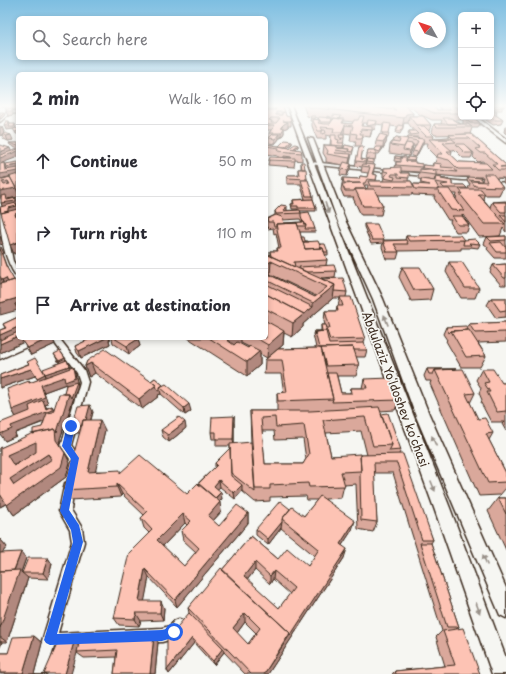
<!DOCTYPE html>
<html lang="en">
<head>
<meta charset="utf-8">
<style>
	body { margin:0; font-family:"Playpen Sans",sans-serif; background:#f2f2f3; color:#2b2b33 }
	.controls { position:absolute; right:12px; top:12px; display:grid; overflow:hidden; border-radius:6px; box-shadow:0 2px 6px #0003 }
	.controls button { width:36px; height:36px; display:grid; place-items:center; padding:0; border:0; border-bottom:1px solid #e1e1e2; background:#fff; color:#2b2b33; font:20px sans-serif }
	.compass { position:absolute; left:410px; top:12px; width:36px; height:36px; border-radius:50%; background:#fff; box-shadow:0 2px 6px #0003; rotate:310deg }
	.stop { position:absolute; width:12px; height:12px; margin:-9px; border:3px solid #2563eb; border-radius:50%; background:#fff }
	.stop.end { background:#2563eb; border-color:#fff; box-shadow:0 1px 4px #0008 }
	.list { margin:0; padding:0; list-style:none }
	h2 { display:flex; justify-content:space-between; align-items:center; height:52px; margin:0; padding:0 16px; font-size:17px }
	h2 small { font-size:13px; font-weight:400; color:#7c7c81 }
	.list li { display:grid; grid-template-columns:26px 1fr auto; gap:12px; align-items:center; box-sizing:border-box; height:72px; padding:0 16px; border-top:1px solid #e1e1e2 }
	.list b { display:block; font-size:15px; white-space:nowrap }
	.list em { font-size:13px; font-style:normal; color:#7c7c81 }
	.icon { flex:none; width:22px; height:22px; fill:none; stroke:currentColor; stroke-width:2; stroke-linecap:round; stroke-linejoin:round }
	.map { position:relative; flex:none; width:506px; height:674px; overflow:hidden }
	.search { position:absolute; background:#fff; box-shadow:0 2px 6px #0003; left:16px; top:16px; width:252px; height:44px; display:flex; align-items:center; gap:10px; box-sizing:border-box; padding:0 14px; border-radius:6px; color:#7c7c81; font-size:15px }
	.panel { position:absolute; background:#fff; box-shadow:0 2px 6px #0003; left:16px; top:72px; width:252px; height:268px; border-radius:6px }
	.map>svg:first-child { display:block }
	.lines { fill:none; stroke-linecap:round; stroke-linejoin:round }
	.minor-casing { stroke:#3b2a1e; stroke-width:3 }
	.tertiary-casing { stroke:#3b2a1e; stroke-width:3 }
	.secondary-casing { stroke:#3b2a1e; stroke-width:3 }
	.minor { fill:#f6f6f2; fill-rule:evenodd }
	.tertiary { fill:#f6f6f2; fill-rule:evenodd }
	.secondary { fill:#f6f6f2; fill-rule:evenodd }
	.wall { fill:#daa89b; stroke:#3b2a1e; fill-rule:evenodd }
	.shaded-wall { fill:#b1887e; stroke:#3b2a1e }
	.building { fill:#fdc3b4; stroke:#3b2a1e; fill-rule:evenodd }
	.oneway { fill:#989088 }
	.route { fill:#2563eb }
	.labels { text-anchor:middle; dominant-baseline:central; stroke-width:3.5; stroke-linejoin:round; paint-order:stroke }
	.street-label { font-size:12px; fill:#3b2a1e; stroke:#f6f6f2 }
</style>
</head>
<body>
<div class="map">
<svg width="506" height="674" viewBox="0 0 506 674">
	<rect width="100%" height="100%" fill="#f6f6f2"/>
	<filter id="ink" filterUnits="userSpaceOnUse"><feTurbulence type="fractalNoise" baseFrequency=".025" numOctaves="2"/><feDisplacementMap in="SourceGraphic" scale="8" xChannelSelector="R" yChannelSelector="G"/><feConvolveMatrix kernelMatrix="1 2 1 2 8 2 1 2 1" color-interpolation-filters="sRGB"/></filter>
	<g filter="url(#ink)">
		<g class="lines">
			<g class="minor-casing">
				<path id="minor" d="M18 111V113L9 114 0 122V119L7 112Z
					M311 162 462 178 506 179V181L462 180 309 164V162Z
					M0 209 3 211 13 261 18 269V277L16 276C3 257 0 233 0 209Z
					M32 338H43L42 340 0 359V353Z
					M51 338H59L84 370 88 382 71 445 80 458 77 468 73 470 69 468 68 465 70 459 61 446 80 382 77 373Z
					M69 482 73 483 74 487 71 510 82 528 84 542 58 633 162 628 170 626 174 621 179 619 184 621 186 626 179 637 162 642 54 647 46 674H32L72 542 70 530 59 511 64 487 65 483Z"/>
			</g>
			<g class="tertiary-casing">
				<path id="tertiary" d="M456 105H461V109Z
					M472 117H477L506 139V143Z"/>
			</g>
			<g class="secondary-casing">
				<path id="secondary" d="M287 105H291L450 508 506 658V674H492L434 508Z
					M308 138 313 139 346 222 383 299 429 414 506 588V618L500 615 415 414 373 299 338 222Z"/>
			</g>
			<use href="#minor" class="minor"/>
			<use href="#tertiary" class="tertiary"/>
			<use href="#secondary" class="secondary"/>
		</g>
		<path class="wall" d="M2 105H18V109L12 110 13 115 8 116 6 110 5 106H2Z
			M266 105H282L286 116 291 121V126H288V127L284 129V133L281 138H279V139L275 144 269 143V133L271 130H268L266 132V110H275V109H266Z
			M303 105H334L336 108H337L339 105 353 107 352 105H431L437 110H442L437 105H453L458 109H461V117H471V118H474L480 123 478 128H472L470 134 435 135 432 132 434 124H442L441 123 442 120H432L419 114 412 108H407L413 113 412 116H423L431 125 429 131 434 136 433 139H435V138L449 137V135L471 134 506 165V186L503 182 504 178H496L503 187 499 195H484L483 199 490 207 492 202 506 201V232L503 228 500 236 479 237 463 215 462 216 469 225 467 232H456L450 222 451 220H448L434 198 435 196 413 195 412 193V195H377L383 206 381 215H361L353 198 354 197H344L341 190 343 178 359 179 360 176 367 177 368 173 361 172 362 167 355 166 359 147H363L361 159 366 160 365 164 367 159 374 160 373 165H375L373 174 377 175 376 181H383L384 177H383V173L384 168H395L396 162H400L394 161 395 156 406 157V161L408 157 415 158 414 161 415 163 422 164 421 169 422 170 423 165 432 166 433 163H435L437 157 427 147 428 143H423L416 157 411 156 415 146H413L412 150 409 156 389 153 390 145 392 142H393L394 139 396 137 407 139 408 137 419 138 418 137H411L408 133 409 131H414L408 123H404L403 128 400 134 396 133 398 127 390 126 388 138H387L386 143 382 150 379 154H376L375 160 366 159 368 150H374L375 149 376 141 380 134 382 135 383 125 376 124 375 129 372 130 370 137 363 136 361 146H355L356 141H350L351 134 344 133 343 135H344V138L343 148 345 145 354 147 350 163 351 164 350 169 347 176 340 175 341 169 343 165 326 162V158L323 153 324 145H330L331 136 326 135V139H317L312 126V121H310L311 117 307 116ZM315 117 318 118V120L315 119ZM455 120H463V124H461ZM344 121 353 122 352 124 343 123ZM363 123H367L366 127 362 126ZM466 146 474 153 473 157 478 162 483 161 484 163 459 162 451 155 452 151 451 150H454V149L463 158H471L473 153ZM401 171 419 172 418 179 434 181 436 175 456 177H468L467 180 468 183H470L468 189H467L464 185H452V181L441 179 442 177 436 176 434 181 421 179 420 184H413L411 181H408L409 173H401ZM475 177H483L482 181 480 178ZM365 185H368L367 189H366L365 187ZM452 194H457L456 199Z
			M491 105H504V107H501H502V110H495L491 107Z
			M491 110 497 112 496 115 503 120 501 124 493 125 482 117H491Z
			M0 126 2 127 4 132 3 133V134L13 140 8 141 4 139 2 135 0 136Z
			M505 127H506V134L504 132Z
			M292 141V144L287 147 289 148 298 145V147L296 149 302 153V161L295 160 294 167 268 165 269 160 278 157V156L266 154V144L279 146Z
			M9 143H18V149L10 145Z
			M301 162 313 196V199L316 208V211H300L301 213 315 229V232H300L301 237 305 241 320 244 328 252V255H325L327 260 326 265 336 271 335 277 321 278 347 292 346 297 365 339 364 343 367 350 365 357H356L359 365 356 376H337L341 393H350L351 388H362L364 379 399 400 395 410 380 411 401 450 399 454 433 540 431 543 459 627 456 629 480 674H392L395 671 445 666 436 637 442 631 393 473H374L377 522 373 532 358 529 356 484 344 485 341 498 325 499 352 530 342 545 344 558 268 674H245L224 652 214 665 194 643 169 674 167 670 189 613 188 608 222 570 251 536 278 559 308 566 315 556 281 528 268 545 256 535V529L290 509 304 516 317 500H307L306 496 270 497V501L255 502 242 491 235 499 220 487 217 489 222 499 219 501 221 512 213 521 219 526 248 513V523L177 607 149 577 144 601 164 608 163 620 141 621 139 626 119 625 114 618 149 533 144 528 141 518 144 515 122 494 121 497 70 500 64 490 80 433H75L72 426 93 412 91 420 105 430 95 471 121 472 187 494 215 467V463L230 448V446H216V439H212L211 432 234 423V444L251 443 250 411H277V393H284L281 374H264L265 360 267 358 260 354V365L247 376 188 338H266V254L270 255V251H277V248H279L276 233 274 234 273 228 268 229 267 226V219L275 215V211L298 210V209H292L291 204H293V200L305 199 301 186V184H287V175H298V169H301ZM300 219 302 222 284 223 283 220ZM270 274 316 296 315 297 270 275ZM333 298H340L338 306H337L336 311H325L324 321 325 325H321V331H314L313 334 316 348 278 349 283 345 284 333 292 337 303 327V324ZM241 343 249 347 248 348 240 344ZM262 431H274L275 440 303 439 306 459 303 464H265ZM361 431 367 455 331 456 326 433ZM185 523 187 525 181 531 183 540 196 552 184 566 163 546ZM255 570 270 584 273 579 290 594 279 608 247 580ZM245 622 256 633 248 644 237 633Z
			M364 224 384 240H405L406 236 464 240 480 244 478 248 470 247V248H461V250L398 251 399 252 397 259H386L382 247 383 243 371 244 364 227Z
			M506 236V247H505L506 248V258H495L487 249 488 247 484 244 487 237Z
			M449 262 479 288 475 298H461L446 272Z
			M506 264V285H501L490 272 493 265Z
			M402 267 433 289 430 300 411 301 399 277Z
			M491 298H506V317L496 318 487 305Z
			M18 317V338H52L55 344 31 355 23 342 0 353V330L5 328 3 324Z
			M506 322V342L478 343 486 356 480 367H461L446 341 447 340 443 334 446 327 467 328 469 324Z
			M92 338H137L140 346 129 354 113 343 112 338 109 340 110 344 81 358 77 353 75 346Z
			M54 354 66 361 70 368 73 367 75 374 78 385 60 439 61 447 65 453 70 463 66 477 14 515 6 504 0 507V448L33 434 42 427 44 422 15 433 16 436 5 441 16 417 12 410 29 381 30 383 38 380 35 376 0 388V375L28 364 46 377 59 363ZM66 384V385L64 394 54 410 52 406 47 408 45 405 48 404 44 392Z
			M87 361 151 381 155 378 191 411 185 415 161 394 158 395 159 396 142 409 95 373 89 377 85 366Z
			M427 369H456L475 393 470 403 478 419 493 433 489 440 506 473V488L500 495 479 496 430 384 431 381H426L424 376Z
			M482 369 502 383H506V431L502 424 504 422H491L481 403 482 400 479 393 481 388 476 380Z
			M186 428 169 442 163 437 161 430Z
			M498 498H506V550L488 511Z
			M0 539 7 547 2 553 26 558 21 572 22 573 48 558 52 564 48 579 28 578 7 642H2L0 647Z
			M34 636 42 643 34 674H0V653H8Z
			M74 642 79 646 158 642 155 674H114L116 657 84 658 77 653Z"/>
		<path class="shaded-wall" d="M12 108 13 113V115L8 116 6 111Z
			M4 112 5 115 1 119H0V116Z
			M413 113 412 119 409 116 408 123H404L402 128 404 118 406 114Z
			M9 121 11 126 15 124 16 126 15 129 6 130 4 125Z
			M377 121 375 129 372 130 370 137 372 130 366 129 367 126Z
			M288 122V127L284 129V133L281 138V127L284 124Z
			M345 125 344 133 341 140 342 132Z
			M2 127 4 132 3 133V135L2 134V135L0 136V128Z
			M18 131V134H16L15 132Z
			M279 134V139L275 144V139Z
			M11 135 13 140 8 141 6 136Z
			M387 136 386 143 382 150 384 142Z
			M424 139 423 144 416 157 418 152Z
			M292 141V144L284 150V148Z
			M413 144 412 150 409 156 410 151Z
			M298 145V147L292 152H290Z
			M10 148 12 153 18 151V157L2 163 0 165V152Z
			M351 154 350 162 348 166Z
			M4 163 7 173H8L6 167 18 165V180L8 182 11 189 16 188 18 194V197L8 199 16 198 18 204V212L10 214 3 209 1 203 2 201 0 197V174Z
			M351 164 350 169 347 176 348 170Z
			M287 206V212L283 211Z
			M18 213V222L15 214Z
			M0 236 1 239 3 244 0 245Z
			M18 242V253L14 254 10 245Z
			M0 247H1L4 253 2 254 9 273 0 255Z
			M271 261 270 274 266 278V265Z
			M0 276 3 282 0 284Z
			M6 278 9 285 5 286 2 280Z
			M335 285 333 298 303 324V327L292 337 293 323 313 307V303Z
			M18 298V309L15 304 18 310 0 315V303Z
			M18 327V336L0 343V335Z
			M284 331 283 345 267 358 268 345Z
			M18 336V338H33L0 353V344Z
			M51 338H52L55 344 31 355 27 348Z
			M66 338H72L67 340Z
			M106 338H112L109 340 110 344 81 358 79 351Z
			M230 338H241V343L231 352 227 340Z
			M138 339 140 346 129 354 127 346Z
			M260 351V365L247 376V362Z
			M65 358 66 361 60 364 59 361Z
			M91 363 95 373 89 377 85 366Z
			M69 366 72 373 49 381 45 374Z
			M73 367 75 374 78 385 60 439 61 450 42 452 14 465 19 473 48 454 54 464 21 495 10 479 7 455 55 429 68 389 66 384 44 392 48 404 45 405 48 412 52 406 56 413 55 417 15 433 16 436 5 441 0 434 11 426 16 417 12 410 41 385Z
			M31 369 35 376 0 388V379Z
			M45 374 48 381 41 385 37 378Z
			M156 385 160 390 161 394 158 395 159 396 142 409 139 399Z
			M189 404 191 411 185 415 184 408Z
			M90 405 93 412 87 432 84 425Z
			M234 416V446L233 439Z
			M100 420 105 430 93 482 88 472Z
			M185 422 186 428 169 442 168 435Z
			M65 453 70 463 66 477 14 515 7 505Z
			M219 480 220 487 214 492V486Z
			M117 484 122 494 121 497 117 487Z
			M242 485V491L235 499 234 493Z
			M221 492 222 499 215 506 214 500Z
			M0 493 7 503 0 507Z
			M220 502 221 512 209 525 208 516Z
			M248 513V523L177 607 175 600Z
			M183 514 185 523 160 549 157 540Z
			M355 521 352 530 337 553 340 544Z
			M282 522 281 528 268 545V539Z
			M0 539 7 547 0 555Z
			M347 549 344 558 268 674H264Z
			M21 552 26 558 21 572 28 578 7 642 0 637V628L14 571Z
			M48 558 52 564 48 579 43 573Z
			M255 562V570L244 584V576Z
			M145 569 149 577 143 609 139 601Z
			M274 571 273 579 270 584V576Z
			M161 601 164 608 163 620 160 613Z
			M136 613 141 621 139 626 135 619Z
			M245 613V622L234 637 233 628Z
			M154 635 158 642 155 674H150Z
			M34 636 42 643 34 674H25L23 673Z
			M192 638 194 643 169 674 167 670Z
			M0 641 2 642 0 647Z
			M74 642 79 646 71 674H65Z
			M223 648 224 652 214 665 213 661Z"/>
		<path class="building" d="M307 105H317L337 108 339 105 362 108 363 106 396 110 392 107 404 105 413 113 406 114 404 118 308 107Z
			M323 105H334L336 108 324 106Z
			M419 105H431L437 110H450L449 109H451L446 105H453L458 109H461V113H434L421 107Z
			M492 105H499L502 107 496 108Z
			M275 106H283L285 112H276V115H282V113L285 112 286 116 290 117 291 121H283L288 122 284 124 281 127 284 128 281 133H269L275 125H266V110H276ZM271 118H280L276 123H271L272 121 269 120Z
			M370 106H374L375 108 370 107Z
			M12 108V111H6L7 109Z
			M491 110H493L497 112H491Z
			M0 112H4L0 116Z
			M491 112 503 120H495L491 117Z
			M333 115 341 116 340 119 334 118 333 120Z
			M311 116H315V118H310Z
			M327 116 331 117V118H327Z
			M360 116H364L361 126 372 127V130L361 129 360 134H363L362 138H356L357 134 351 133 353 126 345 125 342 132H333L334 128 321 127 323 131H318L312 119 320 120 318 123 325 124H330L334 118 344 119 342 123 352 124 354 120H358Z
			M409 116H423L431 125H416Z
			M319 117 332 118 331 122H320V120H318Z
			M443 118H451L461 124H448Z
			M464 118H474L480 123H470Z
			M368 120 377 121 376 124 367 126Z
			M6 121H9L8 125H4Z
			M384 123 391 124 389 133H382Z
			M10 124H15L14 127H9Z
			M434 124H468L472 127H437Z
			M399 125 403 126 401 131H396Z
			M416 126H424L434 136H426Z
			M18 128V131L15 132 13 129Z
			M322 130H325L326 133 322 134Z
			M409 131H415L418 134 411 135Z
			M5 133 11 135 6 136 2 134Z
			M273 134H279L275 139 269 138Z
			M380 134 387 136 384 142 376 141Z
			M471 134 506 165V166L500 167H506V170H498L492 164H497L485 153H481L476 149 480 148 469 138H452L449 135Z
			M331 135H336V139L339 140 338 143H344L343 146 331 145Z
			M339 135H344V138H340Z
			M396 137 408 139 404 147 390 145 392 142 399 143 400 140 394 139Z
			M408 137 424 139 418 152 413 151 418 141 407 139Z
			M449 137 450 139H436L435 138Z
			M429 139H452L456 142 443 143 452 151H447L459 162 486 163 492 169H458L449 160 437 157 438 154H443Z
			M285 140 292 141 285 147 279 146Z
			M9 143H18V146Z
			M406 143 413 144 410 151 403 150Z
			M266 144 301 150 302 153 278 151 279 148 266 146Z
			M295 144 298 145 293 149 289 148Z
			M456 144H464L473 153H465Z
			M0 145 10 148 0 152Z
			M324 145 337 146V148L349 149 348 152 336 150 335 153 351 154 350 158 327 154 328 151Z
			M345 145 354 147 352 152 348 151 349 149 338 148H344Z
			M359 147H363L361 159 366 160 365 162 356 161Z
			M377 147H382L380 152 374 150Z
			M18 149V151L0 158V155Z
			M368 150H376V154H367Z
			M284 156 292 157V158H284Z
			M395 156 402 157H401V159L395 158Z
			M270 157 295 158V161L269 160Z
			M401 157H406V161H415V163L422 164V167L396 165V162H401Z
			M408 157 415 158 414 161H406Z
			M367 159 374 160V163L366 162Z
			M18 162V165L6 167 5 164Z
			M301 162H304L305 169H302Z
			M344 162 351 164 348 170 341 169Z
			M4 163 5 170 18 168V171L0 174V164Z
			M433 163 442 164 441 167 454 168 457 172 423 168V165L433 166Z
			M363 164 375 165 372 174 377 175 376 180 367 179 365 183H363L366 189H355L354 191H345L342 184 361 183H344L343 178 359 179 360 176 367 177 370 167 362 166Z
			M401 167V173H409V178L398 177V174H392L391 176 395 177 394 180 384 178 388 172 384 171V168Z
			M298 169H306L307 179 288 178 287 175H299Z
			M420 169 436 171V175L420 173Z
			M18 174V190H17L10 177 2 179Z
			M484 174H493L503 187 475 186 471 181 487 182Z
			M436 176 442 177 441 179 452 181V185H464L467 188H444L441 185 448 184 435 182 439 189H437V190L415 189 413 184 430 185 421 183V179L435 181Z
			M10 177 16 188 0 191V179ZM8 181 10 184 4 185 2 182Z
			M468 177 480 178 482 181 469 180Z
			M301 180H308L313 196H306Z
			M368 181H411L414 187 370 186Z
			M355 189H374L383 206H363Z
			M437 189H449L464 211 451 210Z
			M459 189H481L485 194H478L505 224H484L460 194H463Z
			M6 195 7 200 16 198V201L1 203V196Z
			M313 199 316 208H298V206H292L291 204H294L293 200Z
			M492 202H506V212H501Z
			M16 203 17 206 8 208V211L1 213 0 207Z
			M281 205 287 206 283 211 300 210 301 213 276 214 275 211Z
			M18 209V213L15 214 16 217H18V242L10 245 1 213Z
			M309 212 315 229H305L306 226 304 222H303L301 216V213Z
			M276 215 282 217 284 223 304 222 306 226H298L297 223 276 224V227H274L273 222H268L267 219Z
			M500 215H506V222Z
			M452 216H462L469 225H458Z
			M297 223 305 249 323 248 327 260 294 262 295 267 271 256 270 251H278L277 248H281L276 224Z
			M364 224H377L384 240H372Z
			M460 235 464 240 409 241 406 236Z
			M506 236V240L491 241 487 237Z
			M301 237H304L305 241H308L309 242H303Z
			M475 239 480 244 469 243 471 245H463L464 240Z
			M406 240 408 244H394L399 252H387L383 241Z
			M318 241 321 248 305 249 303 242Z
			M501 242 506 248V252H497L490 243Z
			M320 244H325L328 252H324L323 248H321Z
			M0 249 6 266 14 280 8 282 6 278 2 280 0 276Z
			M266 254 335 285 313 303 266 280V273L315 297 327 287 271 261 266 265Z
			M449 262H462L479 288H465Z
			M506 264V278H504L493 265Z
			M334 265 336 271 307 272 300 269 299 267Z
			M402 267H420L433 289 414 290Z
			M343 278 347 292 334 291 335 285 322 279Z
			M15 280 18 286V298L0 303V284Z
			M266 284 313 307 304 314 266 294Z
			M266 294 304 314 293 323 266 309Z
			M340 297H351L365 339 330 340 326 328H330L325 311H338L337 306H343Z
			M491 298H506V310L500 311Z
			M18 303V309L15 304Z
			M18 317V327L0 335V330L6 328 3 324Z
			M266 321 284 331 268 345 256 338H266Z
			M506 322V332L475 333 469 324Z
			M321 325H326L327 328 326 331 315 332 314 335V331H322Z
			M466 326 468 330 451 331 449 333 446 327Z
			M469 330 486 356 466 357 451 331Z
			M326 331 329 344 364 343 367 350H354L353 347 319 348 315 332Z
			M18 332V336L0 344V340Z
			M28 338H51L27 348 22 341Z
			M92 338H106L79 351 75 346Z
			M114 338H137L138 339 127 346Z
			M209 338H230L227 340 234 345 237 342 248 348 250 346 260 351 247 362Z
			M353 347 359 365 326 366 321 348Z
			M321 348 333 399 278 401 277 393 287 392 282 360H265L278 349Z
			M105 349 156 385 139 399 91 363 85 366 87 361Z
			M60 351 65 358 59 361 54 354Z
			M35 358 45 374 37 378 31 369 0 379V375L29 364 27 362Z
			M67 360 69 366 45 374 43 369Z
			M73 367 75 378 65 382 64 377 41 385 45 397 12 410 7 389 29 381V383Z
			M427 369H456L435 370 433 374H429Z
			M463 369 475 393 466 394 478 419 485 418 493 433 486 434 506 473V482L488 483 435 370Z
			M482 369H493L502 383H506V411L497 412 487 392H490L484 383 489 382Z
			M327 373H336L341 393H352L351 388H367L364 379 391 378 399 400 332 402 333 399Z
			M155 378 163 385 160 387V390L158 391 156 385 151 381Z
			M77 382 71 398 69 394H64L66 385Z
			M166 384 189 404 184 408 160 387Z
			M59 394H69L57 432 55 429 33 434V429L42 427 47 413 53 412Z
			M43 400 46 409 52 406V410L11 426 12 429 0 434V423L30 411 29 406Z
			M90 405 86 420H83L82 426H72L78 406Z
			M379 407 392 445 373 446 365 417 323 420 331 456 360 454 361 471 341 472 345 486 309 487 308 483 270 485V489H255L250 411H310ZM275 417 276 427 304 425 309 454 303 464H265L261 418Z
			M388 413 401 450 389 451 392 445 381 414Z
			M234 416 233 439H216V432H211L212 417Z
			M179 417 185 422 168 435 161 430Z
			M83 420H100L88 472 120 470V473L140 455 187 494 198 483 220 502 208 516 219 526 237 505 248 513 175 600 145 569 139 601H161L160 613H136L135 619 114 618 129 553 152 530 141 518 147 512 117 484V487L64 490ZM183 514 191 521 181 531 199 548 184 566 157 540Z
			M55 429 56 440 65 453 61 467 7 505 0 494V448L31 434ZM36 442V452L14 466 7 455ZM48 454 52 459 14 485 10 479Z
			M251 442 255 492 231 473 230 444Z
			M230 448 231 476 242 485 234 493 219 480 214 486 221 492 215 498 198 484 217 465 215 463Z
			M403 454 433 540H422L397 463H374L377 522 361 520 360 475 361 471 360 455Z
			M320 496 355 521 340 544 347 549 290 636V633L222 570 251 536 278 559 287 548 308 566 319 549 282 519 292 507 304 516ZM255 562 270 576 274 571 294 588 279 608 244 576Z
			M498 498H506V514Z
			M280 501 290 509 282 519V522L268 539 256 529Z
			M420 543H431L459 627H447Z
			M21 552 14 570 0 571V553Z
			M28 558H48L43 573H22Z
			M221 568 290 633 264 674H251L188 608ZM245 613 260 628 248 644 233 628Z
			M20 570 0 628V571Z
			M189 613 223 648 213 661 192 638 167 670V639Z
			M463 628 480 674H396L395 671 455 665 443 631Z
			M154 635 150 674H114L117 650 77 652 80 639Z
			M34 636 23 673H0V653H8L13 637Z
			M58 642H74L65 674H44Z"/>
		<defs><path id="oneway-solid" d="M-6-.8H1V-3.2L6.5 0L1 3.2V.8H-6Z"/></defs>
		<g class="oneway">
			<use href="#oneway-solid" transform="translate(327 208) rotate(71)"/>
			<use href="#oneway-solid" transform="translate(386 320) rotate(-111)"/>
			<use href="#oneway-solid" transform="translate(434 441) rotate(-114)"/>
			<use href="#oneway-solid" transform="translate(433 486) rotate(68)"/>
			<use href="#oneway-solid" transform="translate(485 560) rotate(-113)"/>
			<use href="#oneway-solid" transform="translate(478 608) rotate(70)"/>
		</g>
	</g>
	<linearGradient id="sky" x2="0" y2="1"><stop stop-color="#7dbee1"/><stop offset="0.53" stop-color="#fbfbf9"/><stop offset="1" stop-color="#fbfbf9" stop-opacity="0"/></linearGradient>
	<rect width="506" height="200" fill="url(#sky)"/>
	<path class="route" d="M71 422 75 426 71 446 79 458 69 510 79 525 83 542 57 634 162 630 174 627 178 628 180 632 178 636 162 641 50 645 46 643 44 640 73 542 71 530 60 511 71 459 62 446 67 426Z"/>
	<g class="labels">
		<g class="street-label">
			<text transform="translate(396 389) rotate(69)">Abdulaziz Yoʻldoshev koʻchasi</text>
		</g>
	</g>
</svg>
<div class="controls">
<button>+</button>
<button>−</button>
<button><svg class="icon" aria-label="locate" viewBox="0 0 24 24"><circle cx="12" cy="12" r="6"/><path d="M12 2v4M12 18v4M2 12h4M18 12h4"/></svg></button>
</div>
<svg class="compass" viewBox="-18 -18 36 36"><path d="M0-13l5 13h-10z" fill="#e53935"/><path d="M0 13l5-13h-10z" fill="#7c7c81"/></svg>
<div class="stop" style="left:174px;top:632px"></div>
<div class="stop end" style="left:71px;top:426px"></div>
<div class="search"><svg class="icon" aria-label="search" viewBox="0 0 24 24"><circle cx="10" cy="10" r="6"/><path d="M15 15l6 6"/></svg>Search here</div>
<section class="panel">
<h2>2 min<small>Walk · 160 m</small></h2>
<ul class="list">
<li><svg class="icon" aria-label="ahead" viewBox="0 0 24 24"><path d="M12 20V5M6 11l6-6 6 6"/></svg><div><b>Continue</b></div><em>50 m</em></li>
<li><svg class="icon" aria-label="right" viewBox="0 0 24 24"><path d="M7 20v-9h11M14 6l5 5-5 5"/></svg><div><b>Turn right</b></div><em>110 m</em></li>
<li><svg class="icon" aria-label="arrive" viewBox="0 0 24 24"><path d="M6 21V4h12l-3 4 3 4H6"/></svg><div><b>Arrive at destination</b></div></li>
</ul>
</section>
</div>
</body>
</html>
